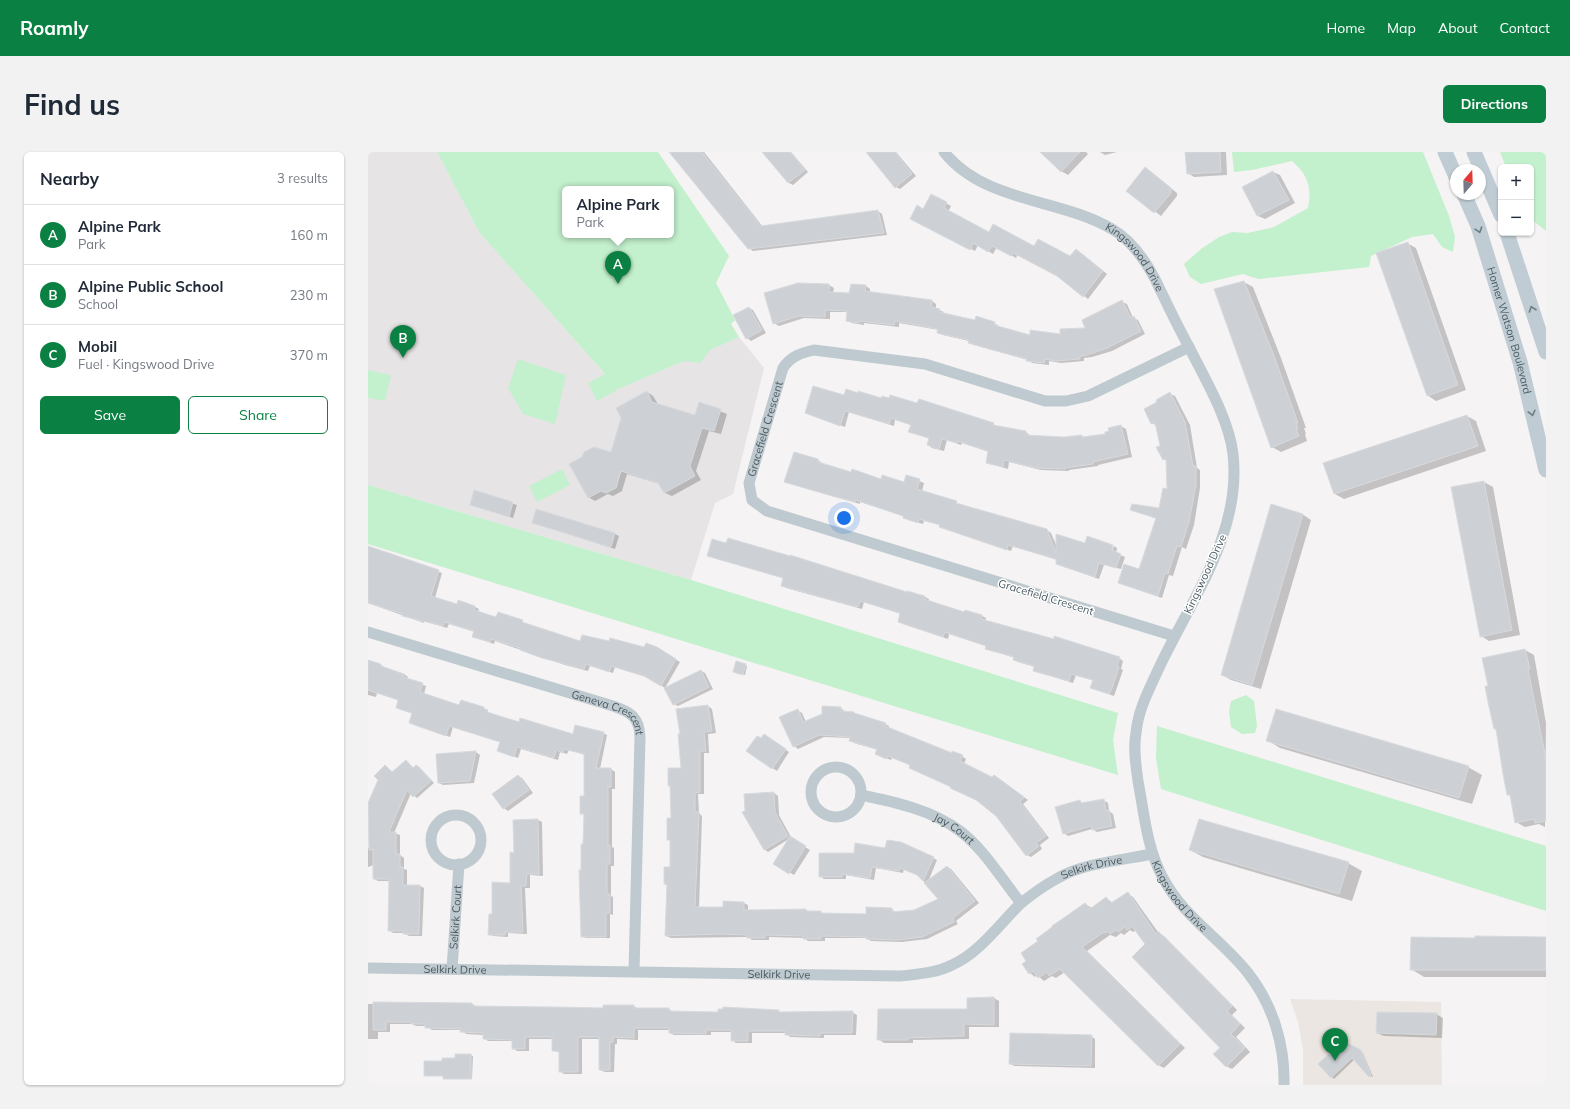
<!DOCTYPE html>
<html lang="en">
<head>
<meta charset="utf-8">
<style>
	body { margin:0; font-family:Mulish,sans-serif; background:#f2f2f3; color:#1f2937 }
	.controls { position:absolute; right:12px; top:12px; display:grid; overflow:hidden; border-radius:6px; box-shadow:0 1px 3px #0004 }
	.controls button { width:36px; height:36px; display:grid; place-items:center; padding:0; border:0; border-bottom:1px solid #e0e1e3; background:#fff; color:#1f2937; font:20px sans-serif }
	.compass { position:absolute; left:1082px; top:12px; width:36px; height:36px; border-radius:50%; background:#fff; box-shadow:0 1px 3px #0004; rotate:19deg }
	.you { position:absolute; left:476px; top:366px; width:14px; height:14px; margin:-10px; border:3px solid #fff; border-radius:50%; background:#1a73e8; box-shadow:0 0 0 6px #1a73e833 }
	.badge { display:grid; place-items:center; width:26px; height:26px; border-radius:50%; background:#0b8043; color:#fff; font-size:13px; font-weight:700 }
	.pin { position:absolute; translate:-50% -33px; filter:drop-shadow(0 1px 2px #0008) }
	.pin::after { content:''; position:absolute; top:21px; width:14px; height:12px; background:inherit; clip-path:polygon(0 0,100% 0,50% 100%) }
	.popup { position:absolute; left:194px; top:34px; width:112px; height:52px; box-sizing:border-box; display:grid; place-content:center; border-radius:6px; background:#fff; filter:drop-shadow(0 1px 3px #0005); font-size:13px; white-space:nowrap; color:#747a83 }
	.popup b { font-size:15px; color:#1f2937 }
	.popup::after { content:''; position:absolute; left:50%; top:100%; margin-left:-8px; border:8px solid transparent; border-top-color:#fff }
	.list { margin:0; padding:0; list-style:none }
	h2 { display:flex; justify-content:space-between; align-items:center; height:52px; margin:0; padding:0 16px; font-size:17px }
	h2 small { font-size:13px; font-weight:400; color:#747a83 }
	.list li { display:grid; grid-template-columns:26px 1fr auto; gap:12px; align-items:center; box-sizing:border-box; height:60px; padding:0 16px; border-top:1px solid #e0e1e3 }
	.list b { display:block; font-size:15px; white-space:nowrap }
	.list p { margin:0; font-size:13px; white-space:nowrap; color:#747a83 }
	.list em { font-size:13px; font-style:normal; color:#747a83 }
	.actions { display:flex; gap:8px; padding:12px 16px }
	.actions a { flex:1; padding:9px 0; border:1px solid #0b8043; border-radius:6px; text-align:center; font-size:14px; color:#0b8043 }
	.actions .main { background:#0b8043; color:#fff }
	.map { position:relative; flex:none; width:1178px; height:933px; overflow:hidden; border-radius:6px }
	header { display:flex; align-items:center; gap:24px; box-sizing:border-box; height:56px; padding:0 20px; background:#0b8043; color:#fff }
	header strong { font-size:19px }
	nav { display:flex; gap:22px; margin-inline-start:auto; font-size:14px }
	.intro { display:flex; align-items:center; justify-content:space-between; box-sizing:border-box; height:96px; padding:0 24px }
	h1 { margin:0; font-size:28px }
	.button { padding:10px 18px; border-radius:6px; background:#0b8043; color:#fff; font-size:14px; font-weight:700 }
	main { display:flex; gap:24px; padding:0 24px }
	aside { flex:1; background:#fff; border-radius:6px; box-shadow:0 1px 3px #0004 }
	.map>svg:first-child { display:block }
	.commercial { fill:#ebe6e1 }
	.education { fill:#e6e4e5 }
	.green { fill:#c3f0cd; fill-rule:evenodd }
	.shadow { fill:#0003 }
	.building { fill:#cdd1d5; stroke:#d7dade }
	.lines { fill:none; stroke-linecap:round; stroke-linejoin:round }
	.minor { stroke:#becacf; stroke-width:11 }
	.secondary { stroke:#bfccd4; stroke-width:15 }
	.oneway { stroke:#6d7c83 }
	.labels { text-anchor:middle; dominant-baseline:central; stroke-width:3; stroke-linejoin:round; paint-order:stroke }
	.street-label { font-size:11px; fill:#4a5a60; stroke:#fff }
</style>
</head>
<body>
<header>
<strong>Roamly</strong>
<nav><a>Home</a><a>Map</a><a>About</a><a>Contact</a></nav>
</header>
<div class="intro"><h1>Find us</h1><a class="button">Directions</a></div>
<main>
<aside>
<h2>Nearby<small>3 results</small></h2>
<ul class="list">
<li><span class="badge">A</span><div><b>Alpine Park</b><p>Park</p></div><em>160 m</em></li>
<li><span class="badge">B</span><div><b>Alpine Public School</b><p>School</p></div><em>230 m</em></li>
<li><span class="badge">C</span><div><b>Mobil</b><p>Fuel · Kingswood Drive</p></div><em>370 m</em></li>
</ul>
<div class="actions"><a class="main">Save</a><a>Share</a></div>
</aside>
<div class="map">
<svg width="1178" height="933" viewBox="0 0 1178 933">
	<rect width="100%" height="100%" fill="#f5f3f3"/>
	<path class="commercial" d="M922 847 1073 850 1074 933H935V898L930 870Z"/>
	<path class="education" d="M0 0H69L111 80 250 237 371 185 396 216 365 342 347 351 323 428 0 333Z"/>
	<path class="green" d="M69 0H290L361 104 348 131 367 168 363 172 371 185 342 198 332 211 316 209 250 237 247 235 249 238 229 249 220 231 237 222 111 80ZM197 37H303V83H197Z
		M864 0H1055L1081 64 1087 85 1085 100 1074 95 1065 82 1044 85 1003 104 1001 115 890 127 875 122 833 132 822 125 816 112 833 97 851 85 864 80 880 81 906 75 940 56C944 35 940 23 924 9L884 18 866 20Z
		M1132 0H1178V79L1163 67V15H1138Z
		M150 207 198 223 187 272 155 262 140 236Z
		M0 218 23 223 17 249 0 246Z
		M194 317 202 333 169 350 161 334Z
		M0 333 323 428 750 561 745 588 750 623 0 392Z
		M878 543 886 549 889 574 887 581 874 582 863 575 861 560 863 549Z
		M789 574 1178 694V759L793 637 788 606Z"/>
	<path class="shadow" d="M302 0H336L395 75 510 59 514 62 519 83 385 99 381 96Z
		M395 0H423L440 20 425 33 421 31Z
		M499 0H528L548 24 532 37 528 35Z
		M674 0H718L720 2 700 23 693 19Z
		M732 0H749L737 3Z
		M818 0H858L859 23 826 25 820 21Z
		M783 20 809 41V44L793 64 760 39Z
		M905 20 912 23 927 51 897 67 890 64 875 36Z
		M564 43 583 54 580 60 621 81 702 105 713 101 739 122 720 147 690 124 650 102 648 106 629 95 625 102 610 93 607 99 548 69Z
		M1039 91 1048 96 1098 238 1068 249 1059 243Z
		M876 130 885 135 913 206 938 276H936L938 282H937L939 289 913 300 904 295Z
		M430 132 461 133 466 136 465 141 482 142 498 134 502 137V140L564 149 568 152V157L576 160 575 162 608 169 626 171 631 174 630 175 662 185 693 183 718 177 754 150 759 152 765 166 770 168 777 182 744 199 724 205 716 206V209L693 211 681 209V213L664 211 660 208 606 193 601 189 575 183 570 181 571 178 531 171V175L496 171V173L484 171 479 169 480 160H462V167L436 166 411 174 406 171Z
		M381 156 385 158 398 181 383 189 379 186 366 164Z
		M279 240 285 244 290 252 328 264 332 251 359 262 353 282 341 279 328 319 333 328 304 344 297 341 292 332 259 322 254 339 245 344 240 342 227 349 220 345 243 301Z
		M802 242 807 244 822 273 829 316 832 318V336L826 373 818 397 814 395 805 424 801 423 794 446 756 433 772 418 789 367 764 358H792L800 338V309L795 307 789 274 784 271Z
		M476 245 514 247 625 272 631 275 658 280 662 284 697 286 713 284 716 286 738 283 753 274 758 277 764 305 730 313V314L701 318V319L673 318 641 310 640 317 619 311 621 300 594 291 593 293 579 288 576 299 564 296 560 293 562 287 542 279 544 273 527 268 526 274 481 260 477 275 438 261Z
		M1099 264 1108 269 1118 299 976 347 967 342Z
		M450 308 454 311V313L514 328 536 331 539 324 556 331 554 339 593 353 679 378 683 381 689 395 743 403 746 394 749 396 748 401 757 405 753 417 736 413 731 427 693 414 689 411V408L645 394 643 399 577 377 573 373 556 369 555 372 540 368 536 364 492 350V352L467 345 417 330Z
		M1116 330 1125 335 1152 483 1121 489 1113 484Z
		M107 340 149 353 145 366 103 352Z
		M934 362 943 368 893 537 863 528 854 523Z
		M165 371 247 382 251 384 247 397Z
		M0 396 74 421 67 446 90 453 91 449 107 455 111 457 110 460 129 466 154 469 158 473 213 490 293 499 312 510 297 536 281 526 247 515 245 521 222 514 220 519 197 513 127 489 126 492 109 486 107 480 81 472 79 476 56 469V471L0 451Z
		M340 404 540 441V440L557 445 561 447 560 450 597 461V459L614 464 618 466 617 469 751 506 755 509 753 517 755 518 746 544 723 536 726 529 708 523 705 531 670 520 666 518 667 515 650 510 646 508 647 506 623 498 619 494 581 482 580 487 535 472 533 462 496 450 494 457 418 436 414 433 416 426Z
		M1157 498 1166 503 1178 571 1177 675 1171 672 1157 675 1148 670 1143 644 1140 642 1130 578 1127 577 1121 534Z
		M0 509 13 513 17 517 36 522 40 525 39 527 58 534 56 542 92 554 116 556 123 563 206 584 235 581 239 583 232 617H243L247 620V637H244V695L246 696V714H243V744L245 745V763L242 762V786H218L214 784V719L217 663 213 661 217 645V603L201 598 199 602 192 600 190 608 153 597 150 606 130 599 133 590 85 575 82 585 47 573 45 562 29 556 31 548 9 541 8 545 0 543Z
		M369 510 379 514 377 523 367 520Z
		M333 519 337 521 345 537 310 554 306 552Z
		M340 554 344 557 348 581 340 582 341 601H336V642H330L331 661 334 664 331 756H356L376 751 380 753V759L438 758 443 760 456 762 499 763 524 757 528 761 546 759 572 747 551 724 536 717 535 721 508 716 506 728 478 723V727H456L452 724V702L565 706 569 708 560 730 579 715 583 717 611 751 588 769 590 772 559 787 534 790 503 789 498 786H457V789H440L436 786 401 785V788H384L380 785 303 786 298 784 300 734 297 732 302 716 303 689 300 687 304 667 303 635 301 633 314 617Z
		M473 556 477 560 486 561 517 572 521 574V576L584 602 594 604 598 607 596 612 624 626H630L660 648 655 652 681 686 672 693 674 697 663 705 659 703 629 663 610 649 543 613 524 606 523 608 512 604 510 598 486 591 482 588 483 586 456 585 430 597 426 594 429 558 434 561 438 570Z
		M400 586 421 600 409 619 379 599 393 587Z
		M899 588 1100 615 1114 623 1104 652 912 596Z
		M108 600 112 603 106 631 75 633 71 631 69 603Z
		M38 609 46 616 48 615 55 619 66 631 49 646 43 641 26 681 32 683V703L36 706V717L39 718V734H52L56 736 54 784H41L36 781H25L21 778 22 729H10L6 727V713L0 715V696H2L17 614 25 620Z
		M150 624 154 626 165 641 140 659 136 656Z
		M406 641 410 644 411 663 424 687 442 698 426 723 406 711 421 687 400 700 396 697Z
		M735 648 740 651 741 659 745 662 748 676 729 680 724 677 700 684 696 681 712 649 716 652Z
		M170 668 174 670 175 724 162 723V736H157L159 782 140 781V785L125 784 121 782 125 763 143 732 147 702 146 669Z
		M822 698 980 711 994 719 984 749 835 705Z
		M760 742 765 745 790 780 796 784 869 858 864 863 877 876 868 885 882 900 864 917 858 914 853 896 768 778 765 780 762 778 756 783 753 781 748 785 742 783 719 799 817 896 796 916 790 913 697 820 688 826 684 824 676 829 669 823 667 825 662 821 717 752 724 756 738 746 745 751Z
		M1178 786V825H1056L1043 817 1108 787Z
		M626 846 631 849V875H601V887L545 888V891H516L510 887 600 858Z
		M32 851 35 853 104 852 109 855 236 857 266 854 270 857H301L305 860H484L489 863 488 883H456V886L422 885 418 881H384V891H368L364 888V880H343V883H306L302 881V878H270V888L249 887V892H247L246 920H237L232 918V887H214V922H196L192 919V901L185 898V887H161V899H149L145 896V889H120L116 886V883L98 882 93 878H64L58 874H48L44 872H22V880H10V887H0V852Z
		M1068 862 1075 866 1074 886 1016 884 1009 881Z
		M723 884 727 887V916L647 914 642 912Z
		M970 887 995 901 1005 925 1002 924 987 907 966 927 951 912 976 896Z
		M103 903 105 904 104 927H78L76 924 57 923 75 910Z"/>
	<path class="building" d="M301 0H334L393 74 510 58 516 81 380 97Z
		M394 0H422L437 18 420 31Z
		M498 0H527L544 22 527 36Z
		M672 0H712L693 20Z
		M817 0H852L853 20 819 22Z
		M777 15 803 36V41L786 61 758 39Z
		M905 19 921 48 889 64 874 35Z
		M563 42 579 50 576 56 621 80 625 72 666 94 670 87 702 104 708 97 735 119 715 145 689 124 645 101 643 104 624 94 620 100 605 91 602 98 542 67 549 53 555 57Z
		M1040 90 1090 233 1059 244 1008 101Z
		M876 129 905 201 930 271H928L930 277H928L931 284 903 296 846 137Z
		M430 131 461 132V140L481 141 483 132 498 133 497 139 564 148 563 155 572 157 571 160 607 168 608 164 627 170 626 173 662 183V178L692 182V177L717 176 714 168 754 148 763 166 766 164 773 179 739 196 719 203 712 204V207L688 209 677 207 676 211 658 209 659 207 600 191 601 188 569 181 570 177 527 169 526 173 491 169V171L478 169 479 159 457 158V165L431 164 405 172 396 141Z
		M381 155 394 178 378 187 365 163Z
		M445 234 476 243 478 237 490 241V239L513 246 514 244 521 246 522 243 549 251 551 247 626 271 625 273 658 279 657 283 696 285 714 283V285L737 282V280L741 279 740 276 753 273 760 302 725 310V312L697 316V317L667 316 636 308 635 315 618 311 620 299 589 289V291L574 287 571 297 559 293 561 286 540 280 543 273 523 266 521 272 477 259 472 274 437 261Z
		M279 239 284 250 327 263 331 250 353 257 346 279 334 276 322 314 327 324 296 341 290 331 253 319 248 336 238 341 233 339 220 346 201 312 214 305 216 300 226 295 243 300 253 266 248 256Z
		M802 240 817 270 825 314H828V333L821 370 813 395 809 394 800 422 797 421 790 444 750 431 756 412 771 417 788 366 762 358 764 352 791 356 795 336 799 337 798 307 795 308 788 295 792 294 787 270 783 272 776 257 789 250 788 248Z
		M1099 263 1110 294 966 342 955 311Z
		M426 300 450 307V310L483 320 484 317 513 327 514 323 536 330 538 323 552 327 549 337 589 349 588 351 679 377 688 401V382L717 391 719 384 745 393 744 398 753 402 748 416 731 411 727 425 688 412V407L640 393 639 398 571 375 572 373 551 367 550 371 535 366V364L488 348 487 350 461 343 416 330Z
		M1116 329 1144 478 1112 485 1083 335Z
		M106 338 145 350 141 365 102 353Z
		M903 352 935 362 884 533 853 523Z
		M168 357 247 381 243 395 164 371Z
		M360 386 422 404V403L539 440V439L557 444 556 447 596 460 597 458 614 463 613 467 686 487V484L752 505 749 515H751L744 536 741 542 722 536 725 528 703 522 701 529 665 519 666 514 645 508 646 505 617 497 618 494 577 480 575 485 530 470 532 461 492 449 490 455 431 439 413 434 415 426 339 404 344 387 358 391Z
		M0 394 71 418 63 444 89 452 90 448 107 454 106 458 128 465 130 460 155 468 154 470 212 489 214 483 241 489 242 486 276 495 278 491 289 495 308 507 293 534 276 524 243 514 241 520 218 512 216 517 174 506 152 498V496L123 487 122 490 104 485 106 479 77 470 75 474 34 464 35 462 0 451Z
		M1157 497 1162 517H1160L1178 607V669L1167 671 1166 667 1147 671 1142 643H1139L1135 622 1128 577H1126L1120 550 1117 534H1120L1114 506Z
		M0 508 13 512V514L36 522 35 525 55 531 52 540 91 553 93 548 116 555V557L120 558 119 560 151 570 152 566 205 582 207 573 236 580 228 616H243V635H240V693H242V712H239V742H242V761H238V785H213L211 718H213V692H215L216 662H212V644H216V602L196 597 195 601 188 598 186 606 149 595 146 605 129 599 132 590 81 574 78 584 41 571 44 561 28 556 30 548 0 538Z
		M368 509 378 512 375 523 365 520Z
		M333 518 341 535 305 553 296 536Z
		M340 553 344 579 336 580 338 599H332V640L327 641V660H331L327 755H355V749L376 750V758L438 757V759H453V761L498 762V755L524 756V760L546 758 570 747 556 731 579 714 607 749 585 766 586 770 554 785 529 788 498 787V785L453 784V787H435V784L397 783V786H379V783L351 782 297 784 299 732H296V715H302V688H299V666H303L302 634H300V616H313L310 582H312L308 557Z
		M454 554 473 555V559L486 560V561L518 571 517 574 584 601V599L595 603 592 609 624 625 626 623 656 645 652 650 678 684 668 691 671 694 658 704 628 664 608 648 582 636 583 635 541 616 542 613 520 604 518 607 507 602 509 597 481 589 482 585 451 583 425 595 411 565 430 557 435 570 454 562Z
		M908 557 1101 614 1091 646 898 589Z
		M396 582 418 597 404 617 378 599 389 584 393 586Z
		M108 599 102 629 70 631 68 602Z
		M38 608 45 616 48 613 51 615 63 629 45 645 39 638 21 680H28V702H32V715H35V733H52L51 782H35V779H20L21 727H5V698H1L0 651 10 628 6 624 17 613 24 620Z
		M150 623 161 638 135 657 124 642Z
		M406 640 407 660 420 684 396 698 374 660 377 659 376 642Z
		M736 647 738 659 741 658 744 674 724 678 723 674 695 682 687 655 712 648 713 651Z
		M170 667 171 722H159L158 734H153L155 780H137V783H120L121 762H124V730L142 731V700L146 701 145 668Z
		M831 667 981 710 971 742 821 698Z
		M422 684 438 694 421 722 405 712Z
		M519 688 533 690 566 705 555 729 549 723 532 716 531 719 504 715 502 726 474 722V725H451V701H486L487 691 517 696Z
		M760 740 788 782 790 779 864 854 859 859 872 872 863 882 877 896 858 915 845 902 852 896 764 805 777 792 764 774 759 778 757 775 750 780 748 778 742 782 740 779 737 781 736 780 714 795 812 892 790 914 692 817 681 824 679 820 670 826 665 819 661 822 654 812 658 809 653 801 670 789 668 787 684 775V774L717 751 722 757 738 745 743 751Z
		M1107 784 1178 785V818H1042L1043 785 1107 786Z
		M626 845V873L596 872V884L540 886V888H509L510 857H599V846Z
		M5 850 104 851V854L186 855 235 856V853H266V856H301V859L350 860V857H355V855L411 858V860L485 859 484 881H452V884L417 883V879H380V889H363V878H338V882L301 881V876H266V886L245 885V890H242V918H231V885H210V920H191V899H184V885H157V897H144V888L115 887V881L92 880V877L59 876H57V872H43V870H18V878H5Z
		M1009 860 1069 861 1068 883 1008 881Z
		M642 881 724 883 723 914 641 912Z
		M966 884 993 898 1003 923 1001 925 984 906 963 926 950 912 971 892 972 893Z
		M87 902H103V927H75V924H56V909H74V906H87Z"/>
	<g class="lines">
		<g class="minor">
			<path id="s1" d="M576 0C617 51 691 46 744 77 763 88 777 108 787 127 798 150 809 173 821 195 837 227 861 267 865 302 874 382 822 449 790 518 781 538 770 558 768 581 765 597 768 614 770 629 776 661 779 696 794 724 814 764 853 787 880 821 905 853 917 893 916 933"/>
			<path id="s2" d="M0 480 245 554C263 560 271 565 272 585L266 819"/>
			<path id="s3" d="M806 484 399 359 384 348 381 331 415 216C423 204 433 201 446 198L557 212 677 249H698L720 244 821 195"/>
			<circle cx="468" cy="640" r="25"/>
			<path id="s4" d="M493 643C527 650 564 658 592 679 617 698 634 728 653 751"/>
			<circle cx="88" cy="688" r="25"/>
			<path id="s5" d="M0 816 533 824C551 822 568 821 584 813 611 801 631 773 652 752 663 743 677 733 690 726 715 711 756 708 784 702"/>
			<path id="s6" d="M84 817 91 712"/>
		</g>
		<g class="secondary">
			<path d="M1077 0 1088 25"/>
			<path d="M1106 0 1133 63"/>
			<path id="s7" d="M1096 42 1110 74 1152 210 1178 318"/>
			<path d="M1139 81 1178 200"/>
		</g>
	</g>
	<defs><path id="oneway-chevron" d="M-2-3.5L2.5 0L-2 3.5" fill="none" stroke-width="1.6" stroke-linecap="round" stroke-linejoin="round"/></defs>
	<g class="oneway">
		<use href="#oneway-chevron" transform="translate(1111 78) rotate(72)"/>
		<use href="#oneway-chevron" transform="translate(1164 157) rotate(-109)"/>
		<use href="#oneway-chevron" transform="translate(1164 261) rotate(76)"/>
	</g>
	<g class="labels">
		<g class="street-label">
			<text stroke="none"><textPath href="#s1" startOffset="224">Kingswood Drive</textPath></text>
			<text stroke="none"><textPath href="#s7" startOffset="144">Homer Watson Boulevard</textPath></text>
			<text stroke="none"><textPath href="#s3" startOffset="518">Gracefield Crescent</textPath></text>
			<text transform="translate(837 422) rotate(-65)">Kingswood Drive</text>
			<text transform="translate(678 445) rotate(17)">Gracefield Crescent</text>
			<text stroke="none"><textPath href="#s2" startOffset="256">Geneva Crescent</textPath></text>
			<text stroke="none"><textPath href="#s4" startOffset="100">Jay Court</textPath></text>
			<text stroke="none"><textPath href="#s5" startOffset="759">Selkirk Drive</textPath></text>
			<text stroke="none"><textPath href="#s1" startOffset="919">Kingswood Drive</textPath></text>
			<text stroke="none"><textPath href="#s6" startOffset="52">Selkirk Court</textPath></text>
			<text stroke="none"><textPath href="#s5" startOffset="87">Selkirk Drive</textPath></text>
			<text stroke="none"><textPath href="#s5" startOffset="411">Selkirk Drive</textPath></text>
		</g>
	</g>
</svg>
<div class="controls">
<button>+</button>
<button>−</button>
</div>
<svg class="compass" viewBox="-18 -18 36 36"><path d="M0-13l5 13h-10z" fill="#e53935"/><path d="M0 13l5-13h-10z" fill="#747a83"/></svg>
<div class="you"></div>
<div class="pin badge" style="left:250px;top:132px">A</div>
<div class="popup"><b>Alpine Park</b>Park</div>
<div class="pin badge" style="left:35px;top:206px">B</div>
<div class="pin badge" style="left:967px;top:909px">C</div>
</div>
</main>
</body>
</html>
